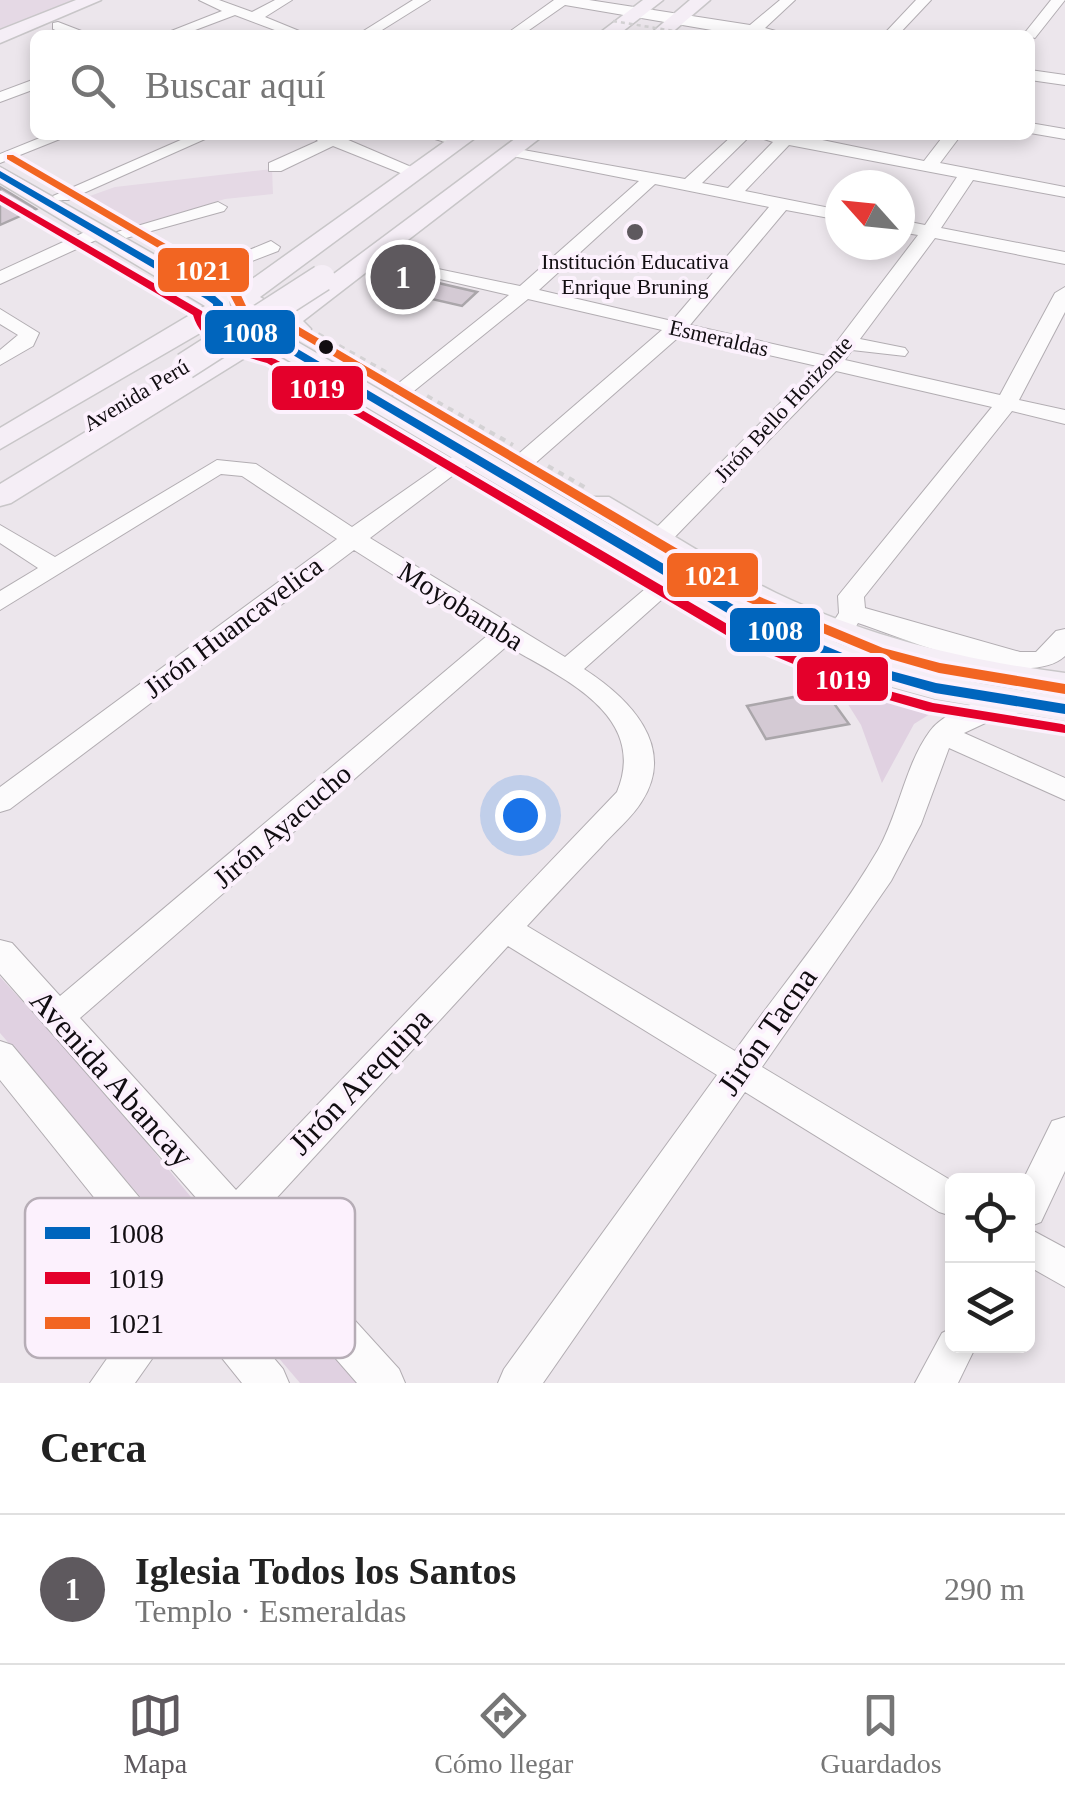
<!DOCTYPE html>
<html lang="es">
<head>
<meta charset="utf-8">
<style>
	body { margin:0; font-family:"Times New Roman",serif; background:#f6f6f6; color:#222 }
	.controls { position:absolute; right:30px; bottom:30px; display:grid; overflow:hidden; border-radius:15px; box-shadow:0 5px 15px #0003 }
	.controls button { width:90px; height:90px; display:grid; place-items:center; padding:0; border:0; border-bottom:2px solid #e0e0e0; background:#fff; color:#222; font:50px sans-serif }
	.compass { position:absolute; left:825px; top:170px; width:90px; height:90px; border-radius:50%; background:#fff; box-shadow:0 5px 15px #0003; rotate:297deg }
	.you { position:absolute; left:520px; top:815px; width:35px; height:35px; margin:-25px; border:8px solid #fff; border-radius:50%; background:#1a73e8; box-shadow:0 0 0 15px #1a73e833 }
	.badge { display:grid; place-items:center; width:65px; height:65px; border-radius:50%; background:#5e595e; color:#fff; font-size:32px; font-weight:700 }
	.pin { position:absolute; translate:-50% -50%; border:5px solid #fff; box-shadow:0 2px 10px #0006 }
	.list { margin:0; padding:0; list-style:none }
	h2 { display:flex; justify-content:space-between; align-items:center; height:130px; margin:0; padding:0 40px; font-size:42px }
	h2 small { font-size:32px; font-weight:400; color:#767676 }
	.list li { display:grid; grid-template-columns:65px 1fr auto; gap:30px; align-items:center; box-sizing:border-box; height:150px; padding:0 40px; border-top:2px solid #e0e0e0 }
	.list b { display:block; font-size:38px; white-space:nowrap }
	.list p { margin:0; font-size:32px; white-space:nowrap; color:#767676 }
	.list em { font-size:32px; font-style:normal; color:#767676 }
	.icon { flex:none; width:55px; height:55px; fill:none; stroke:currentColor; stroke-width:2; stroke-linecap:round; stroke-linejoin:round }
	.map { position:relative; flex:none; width:1065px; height:1383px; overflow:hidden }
	.search { position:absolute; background:#fff; box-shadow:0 5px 15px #0003; left:30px; right:30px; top:30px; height:110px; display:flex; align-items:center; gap:25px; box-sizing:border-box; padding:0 35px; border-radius:15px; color:#767676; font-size:38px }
	.sheet { height:280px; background:#fff }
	nav { display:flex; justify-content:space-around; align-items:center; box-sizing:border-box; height:140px; border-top:2px solid #e0e0e0; background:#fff; font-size:28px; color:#767676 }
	nav a { display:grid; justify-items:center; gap:5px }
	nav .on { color:#5e595e }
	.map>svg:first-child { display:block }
	.built { fill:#e5d9e5 }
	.green { fill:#e0d1e1 }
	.building { fill:#d4cad4; stroke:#aaa6aa; stroke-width:2.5 }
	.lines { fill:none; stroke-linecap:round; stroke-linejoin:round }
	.minor-casing { stroke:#b2adb2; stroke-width:2 }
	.major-casing { stroke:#c8c6c8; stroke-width:3 }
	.path { stroke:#d4d2d4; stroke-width:4; stroke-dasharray:6 6; stroke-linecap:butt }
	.minor { fill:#fcfbfc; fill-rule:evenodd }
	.major { fill:#f5eef6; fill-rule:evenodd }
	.major-bridge-casing { stroke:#c8c6c8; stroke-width:29; stroke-linecap:butt }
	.path-bridge { stroke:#d4d2d4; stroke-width:2.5; stroke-dasharray:4 4; stroke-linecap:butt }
	.major-bridge { stroke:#f5eef6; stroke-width:26 }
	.bus-1-casing { stroke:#fcf1fd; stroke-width:7 }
	.bus-2-casing { stroke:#fcf1fd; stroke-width:7 }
	.bus-3-casing { stroke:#fcf1fd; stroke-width:7 }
	.bus-1 { fill:#0065bd; fill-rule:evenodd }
	.bus-2 { fill:#e4002b; fill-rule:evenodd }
	.bus-3 { fill:#f26522; fill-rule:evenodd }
	.poi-dot { fill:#5e595e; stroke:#fcf1fd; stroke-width:4 }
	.bus-dot { fill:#110d11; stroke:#fcf1fd; stroke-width:4 }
	.labels { text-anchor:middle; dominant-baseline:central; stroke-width:8; stroke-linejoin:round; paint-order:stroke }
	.far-poi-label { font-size:22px; fill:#110d11; stroke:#fcf1fd }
	.far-street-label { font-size:22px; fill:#110d11; stroke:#fcf1fd }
	.street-label { font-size:28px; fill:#110d11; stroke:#fcf1fd }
	.near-street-label { font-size:32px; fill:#110d11; stroke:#fcf1fd }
	.key { fill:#fcf1fd; stroke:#b6adb6; stroke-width:2.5 }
	.key-label { font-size:28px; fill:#110d11 }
	.line-badge { stroke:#fcf1fd; stroke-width:4 }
	.badge-label { font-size:28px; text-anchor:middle; font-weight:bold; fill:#fff }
</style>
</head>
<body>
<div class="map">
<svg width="1065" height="1383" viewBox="0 0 1065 1383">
	<rect width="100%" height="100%" fill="#ece6ec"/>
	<path class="built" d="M0 0H73L0 30Z
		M272 169 273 194 225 199 137 226 87 197 115 187Z"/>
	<path class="green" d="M829 674 946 704 914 724 882 783 861 725Z
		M0 977 98 1083 195 1202 191 1217 178 1226 163 1223 0 1033Z
		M234 1245 358 1383H300L205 1272Z"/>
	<path class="building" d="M0 187 36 209 0 225Z
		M391 272 477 292 462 306 371 285Z
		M825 691 849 724 766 739 747 706Z"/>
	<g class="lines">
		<g class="minor-casing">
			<path id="minor" d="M199 0H219L252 12 275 0H292L265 17 309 35H288L235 15 182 35H161L222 11Z
				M413 0H430L374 35H357Z
				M554 0H589L750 25 780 0H795L765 28 790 35H741L565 5 522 35H505Z
				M916 0H931L898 35H883Z
				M1051 0H1065L1035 38 1023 35Z
				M58 22 84 32 86 35H67L53 29V23Z
				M1030 70 1065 75V85L1030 80Z
				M35 79V89L0 102V92Z
				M1030 123 1065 129V139L1030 133Z
				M47 135H70L0 163V154Z
				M192 135H214L68 200H56L53 196Z
				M311 135 339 136 423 172 408 176 333 146 281 171H269V163L318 141Z
				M421 135H454L467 141 459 146Z
				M733 135H751L702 183 728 188 773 142 752 135H798L924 161 944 135H961L940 163 1065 187V197L973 180 941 228 1065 252V264L935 238 860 339 905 348 908 352 905 356 852 350 845 360 1000 395 1055 293 1065 287V312L1019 400 1065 410V424L1012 411 864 597 865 608 1020 652H1036L1056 631 1065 629V656C1027 692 904 638 858 623L849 638H831L827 632 839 613 838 596 842 591 992 407 836 371 668 544H650L647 539 650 534 817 366 681 335 532 466H516L513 461 516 456 662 330 528 299 409 395H393L390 390 509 295 366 262V254L520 286 639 181 507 155V147L685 179ZM789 145 957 177 925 225 900 220V232L918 235 826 356 690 325 786 210 840 220V210L745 191ZM655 184 769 207 672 321 539 290Z
				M218 202 227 207 224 211 126 238 117 232Z
				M98 226 107 232 105 236 0 284V271Z
				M271 241 280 247 278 251 208 278 201 280 191 274Z
				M0 309 39 333 33 346 0 365V350L18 335 0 324Z
				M468 446 479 453 476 458 370 538 565 657 665 572H683L687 577 584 669C629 698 677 746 642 801 632 818 614 832 601 847 576 873 551 900 527 926L735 1051C782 985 837 920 878 850 899 813 905 765 930 731 946 709 1001 690 1028 698L1032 704 1028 710 996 718 964 733 1065 778V800L949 748 921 824 891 881 762 1067 952 1181V1216L939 1212 745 1092 543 1383H498L504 1369 717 1075 508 946 260 1216 399 1369 405 1383H357L237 1245 208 1280 283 1369 289 1383H242L185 1312 135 1383H90L161 1281 0 1080V1041L12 1045 184 1251 213 1217 0 974V940L12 943 60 996 488 635 354 550 10 809 0 812V787L337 539 242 476 221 474 0 610V591L38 568 0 543V525L55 557 217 460 256 464 352 527ZM507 646C562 678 649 715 617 792L236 1190 80 1018Z
				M1065 1117V1171L1041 1222 1028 1227V1180H1023L1052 1121Z
				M1028 1228 1065 1248V1287L1028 1266Z
				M952 1328V1346H976L958 1383H915L942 1333Z"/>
		</g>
		<g class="major-casing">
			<path id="major" d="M76 0H101L0 43V30Z
				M643 0H663L618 35H597Z
				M690 0H710L669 35H649Z
				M454 135H479L260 297 284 311 520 135H544L303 321 311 329 307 335H289L229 300 231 312 241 321 289 337 657 552 587 509 583 503 587 497H609C664 529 718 565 776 593 868 637 964 660 1065 673V695L949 675 833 641C909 673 984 685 1065 697V721L935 699 859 678 732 624 264 346 11 503 0 506V484L240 338 214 325 0 449V428L205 306 0 183V167L192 276 204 269 241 287Z"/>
		</g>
		<path class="path" d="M318 334 391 375
			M427 396 513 445
			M548 466 586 488"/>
		<use href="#minor" class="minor"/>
		<use href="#major" class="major"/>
		<g class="major-bridge-casing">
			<path id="major-bridge" d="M185 366 322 278"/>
		</g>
		<path class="path-bridge" d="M613 21 674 31"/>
		<use href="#major-bridge" class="major-bridge"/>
		<g class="bus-1-casing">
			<path id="bus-1" d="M0 171 214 295 223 303V314L236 324 284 341 749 614 876 667 936 683 1065 704V714L935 693 866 673 739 620 276 345 228 328 214 317 213 304 206 299 0 178Z"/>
		</g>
		<g class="bus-2-casing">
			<path id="bus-2" d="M0 194 202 311C216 345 242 348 275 359L741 632 871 686 933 703 1062 724 1065 725V733L927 711 861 692 731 638 267 363C238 354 203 348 193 315L0 201Z"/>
		</g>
		<g class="bus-3-casing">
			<path id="bus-3" d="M7 155H13L224 278 238 289 246 306 294 324 758 596 883 648 940 663 1065 684V694L939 673 873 654 748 602 286 328 238 310 229 293 216 282 7 159Z"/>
		</g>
		<use href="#bus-1" class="bus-1"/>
		<use href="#bus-2" class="bus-2"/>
		<use href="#bus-3" class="bus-3"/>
	</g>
	<circle class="poi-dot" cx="635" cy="232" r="10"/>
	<circle class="bus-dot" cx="326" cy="347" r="9"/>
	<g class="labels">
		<g class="far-poi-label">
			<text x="635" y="261">Institución Educativa<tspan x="635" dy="25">Enrique Bruning</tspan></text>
		</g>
		<g class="far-street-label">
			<text transform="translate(719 338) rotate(13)">Esmeraldas</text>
			<text transform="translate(136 395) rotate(-31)">Avenida Perú</text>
			<text transform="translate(783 409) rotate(-47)">Jirón Bello Horizonte</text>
		</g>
		<g class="street-label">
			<text transform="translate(461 606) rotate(32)">Moyobamba</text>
			<text transform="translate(233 627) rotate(-37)">Jirón Huancavelica</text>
			<text transform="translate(282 826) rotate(-41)">Jirón Ayacucho</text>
		</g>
		<g class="near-street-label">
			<text transform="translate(767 1031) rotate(-55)">Jirón Tacna</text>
			<text transform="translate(112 1078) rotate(48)">Avenida Abancay</text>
			<text transform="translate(360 1081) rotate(-46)">Jirón Arequipa</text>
		</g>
	</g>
	<rect x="25" y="1198" width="330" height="160" rx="15" class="key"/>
	<rect x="45" y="1227" width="45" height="12" fill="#0065bd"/>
	<rect x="45" y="1272" width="45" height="12" fill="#e4002b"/>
	<rect x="45" y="1317" width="45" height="12" fill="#f26522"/>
	<g class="key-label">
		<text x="108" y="1243">1008</text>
		<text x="108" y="1288">1019</text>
		<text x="108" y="1333">1021</text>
	</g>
	<g class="line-badge">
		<rect x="156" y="246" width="95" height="48" rx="10" fill="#f26522"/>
		<rect x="203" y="308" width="94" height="48" rx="10" fill="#0065bd"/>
		<rect x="270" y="364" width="95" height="48" rx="10" fill="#e4002b"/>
		<rect x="665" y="551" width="95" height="48" rx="10" fill="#f26522"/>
		<rect x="728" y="606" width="94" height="48" rx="10" fill="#0065bd"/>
		<rect x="795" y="655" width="95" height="48" rx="10" fill="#e4002b"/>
	</g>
	<g class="badge-label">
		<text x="203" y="280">1021</text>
		<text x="250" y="342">1008</text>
		<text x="317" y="398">1019</text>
		<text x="712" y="585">1021</text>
		<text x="775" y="640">1008</text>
		<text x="843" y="689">1019</text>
	</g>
</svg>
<div class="controls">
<button><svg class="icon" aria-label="locate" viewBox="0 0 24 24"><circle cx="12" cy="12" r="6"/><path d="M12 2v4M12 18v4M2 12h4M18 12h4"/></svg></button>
<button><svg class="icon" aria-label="layers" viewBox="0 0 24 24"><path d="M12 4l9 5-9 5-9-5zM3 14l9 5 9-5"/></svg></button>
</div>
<svg class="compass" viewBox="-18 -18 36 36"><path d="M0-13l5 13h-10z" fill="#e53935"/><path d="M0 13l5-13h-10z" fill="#767676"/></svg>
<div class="you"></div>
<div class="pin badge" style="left:403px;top:277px">1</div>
<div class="search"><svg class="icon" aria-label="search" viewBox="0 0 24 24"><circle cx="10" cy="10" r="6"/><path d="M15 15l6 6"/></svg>Buscar aquí</div>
</div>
<section class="sheet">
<h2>Cerca<small></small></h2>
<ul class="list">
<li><span class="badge">1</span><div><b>Iglesia Todos los Santos</b><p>Templo · Esmeraldas</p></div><em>290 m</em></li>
</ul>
</section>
<nav>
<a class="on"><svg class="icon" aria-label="map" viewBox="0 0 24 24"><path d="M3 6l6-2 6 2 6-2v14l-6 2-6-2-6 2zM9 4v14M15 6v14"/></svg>Mapa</a>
<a><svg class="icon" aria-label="directions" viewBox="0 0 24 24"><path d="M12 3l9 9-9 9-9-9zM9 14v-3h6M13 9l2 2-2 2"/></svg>Cómo llegar</a>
<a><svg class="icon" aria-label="saved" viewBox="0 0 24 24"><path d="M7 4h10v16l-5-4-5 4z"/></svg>Guardados</a>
</nav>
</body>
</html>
